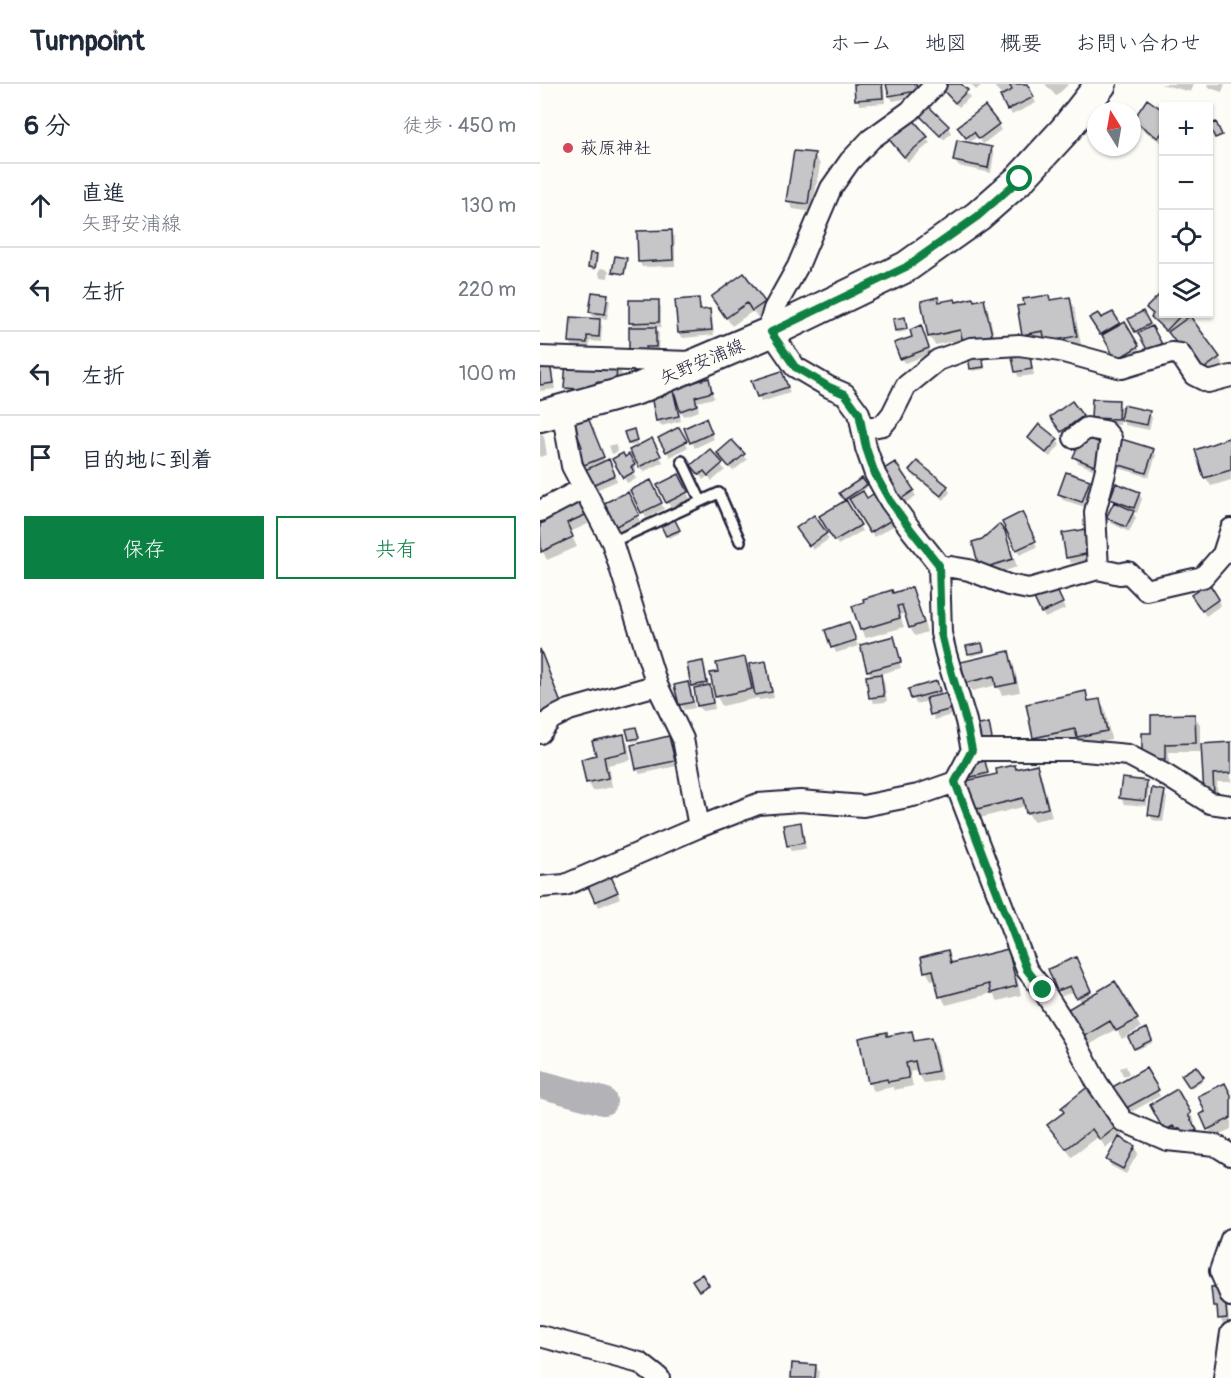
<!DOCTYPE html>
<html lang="ja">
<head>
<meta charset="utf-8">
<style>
	body { margin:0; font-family:Pangolin,"Klee One",sans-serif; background:#f2f2f3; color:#1f2937 }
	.controls { position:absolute; right:18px; top:18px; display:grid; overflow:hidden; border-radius:0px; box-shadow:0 2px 4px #0004 }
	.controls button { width:54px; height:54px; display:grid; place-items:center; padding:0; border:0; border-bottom:2px solid #e0e1e3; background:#fff; color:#1f2937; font:30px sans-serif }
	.compass { position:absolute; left:547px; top:18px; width:54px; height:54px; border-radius:50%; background:#fff; box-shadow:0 2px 4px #0004; rotate:349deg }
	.stop { position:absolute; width:18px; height:18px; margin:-14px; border:4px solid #0b8043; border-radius:50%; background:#fff }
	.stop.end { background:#0b8043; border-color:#fff; box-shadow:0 2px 6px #0008 }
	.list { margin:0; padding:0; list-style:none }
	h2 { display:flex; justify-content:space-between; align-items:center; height:78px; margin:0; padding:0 24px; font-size:26px }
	h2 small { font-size:20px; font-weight:400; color:#747a83 }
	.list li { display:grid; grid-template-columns:39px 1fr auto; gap:18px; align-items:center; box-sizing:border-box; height:84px; padding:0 24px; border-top:2px solid #e0e1e3 }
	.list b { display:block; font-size:22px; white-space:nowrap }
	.list p { margin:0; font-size:20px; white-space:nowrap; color:#747a83 }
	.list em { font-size:20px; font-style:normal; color:#747a83 }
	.actions { display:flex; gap:12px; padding:18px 24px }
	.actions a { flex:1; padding:14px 0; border:2px solid #0b8043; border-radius:0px; text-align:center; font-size:21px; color:#0b8043 }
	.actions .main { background:#0b8043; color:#fff }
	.icon { flex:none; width:33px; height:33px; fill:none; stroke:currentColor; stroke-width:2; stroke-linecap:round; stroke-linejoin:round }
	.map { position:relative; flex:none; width:691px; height:1294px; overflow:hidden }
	header { display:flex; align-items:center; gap:36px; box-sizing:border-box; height:84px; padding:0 30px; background:#fff; border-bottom:2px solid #e0e1e3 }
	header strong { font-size:28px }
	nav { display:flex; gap:33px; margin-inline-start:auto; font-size:21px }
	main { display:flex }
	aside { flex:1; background:#fff }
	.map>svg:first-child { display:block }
	.shadow { fill:#0003 }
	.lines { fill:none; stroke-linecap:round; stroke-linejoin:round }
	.river { stroke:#b2b2b7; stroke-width:28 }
	.building { fill:#c6c6c8; stroke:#22223b; stroke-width:1.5 }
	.lane-casing { stroke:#22223b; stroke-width:14 }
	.street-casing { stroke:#22223b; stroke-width:24 }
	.primary-casing { stroke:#22223b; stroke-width:34 }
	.lane { stroke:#fdfcf7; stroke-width:9 }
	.street { stroke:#fdfcf7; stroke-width:20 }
	.primary { stroke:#fdfcf7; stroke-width:30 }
	.route { stroke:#0b8043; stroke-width:8 }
	.poi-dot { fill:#d1495b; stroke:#fdfcf7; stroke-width:2 }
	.labels { text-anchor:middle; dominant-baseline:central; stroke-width:5; stroke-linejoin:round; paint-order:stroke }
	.poi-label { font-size:18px; fill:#22223b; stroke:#fdfcf7; text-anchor:start }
	.street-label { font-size:18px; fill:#22223b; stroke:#fdfcf7 }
</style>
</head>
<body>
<header>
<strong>Turnpoint</strong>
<nav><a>ホーム</a><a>地図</a><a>概要</a><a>お問い合わせ</a></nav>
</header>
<main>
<aside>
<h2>6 分<small>徒歩 · 450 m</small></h2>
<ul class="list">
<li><svg class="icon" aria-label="ahead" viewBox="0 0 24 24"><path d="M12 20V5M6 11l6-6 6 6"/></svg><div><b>直進</b><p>矢野安浦線</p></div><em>130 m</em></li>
<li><svg class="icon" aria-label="left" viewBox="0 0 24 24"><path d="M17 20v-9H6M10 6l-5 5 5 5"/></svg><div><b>左折</b></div><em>220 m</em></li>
<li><svg class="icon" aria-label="left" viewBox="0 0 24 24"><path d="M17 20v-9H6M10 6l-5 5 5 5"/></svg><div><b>左折</b></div><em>100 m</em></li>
<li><svg class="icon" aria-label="arrive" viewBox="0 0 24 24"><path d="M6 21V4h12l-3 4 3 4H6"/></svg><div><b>目的地に到着</b></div></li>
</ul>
<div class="actions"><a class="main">保存</a><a>共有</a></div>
</aside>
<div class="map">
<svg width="691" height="1294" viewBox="0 0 691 1294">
	<rect width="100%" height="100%" fill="#fdfcf7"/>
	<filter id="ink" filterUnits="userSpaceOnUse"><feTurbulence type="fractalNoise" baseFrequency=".0167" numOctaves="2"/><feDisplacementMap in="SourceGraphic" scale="12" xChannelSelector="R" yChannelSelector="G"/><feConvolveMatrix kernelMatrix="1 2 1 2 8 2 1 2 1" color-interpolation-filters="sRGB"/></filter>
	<g filter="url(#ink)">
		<path class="shadow" d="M315 0H344L345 19 320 21 317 15Z
			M348 0H385L378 2 380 12 353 17 350 12Z
			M408 0H419L430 13 419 23 406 10 403 4Z
			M431 0H443L436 6Z
			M452 0H486L496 19 472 31 462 13 474 7 472 3 462 11Z
			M505 0H529L516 12Z
			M620 0H653L651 8Z
			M667 0H685L682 8 670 4Z
			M382 18 408 43 411 49 404 56 378 31Z
			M624 28V56L622 59 597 42 594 36Z
			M458 41 461 46 443 60 438 52 430 58 423 46Z
			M349 54H386L390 59 368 78Z
			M451 64 454 70 451 89 418 82 415 76Z
			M274 71 280 80 272 128 253 125 248 117Z
			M131 148 135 153V182L102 183 99 177Z
			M56 171 58 174 56 186 51 185 50 183Z
			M86 175 87 177 85 191 75 190 74 187Z
			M60 184 67 185 69 187 68 194 60 193 59 190Z
			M67 211 70 217 67 235 53 233 50 227Z
			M508 212 511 218 529 215 534 223 541 260 511 266 489 259 484 250Z
			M173 213 223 219 228 228 218 234 213 227 192 242Z
			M158 215 161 221 162 228 169 227 172 233 174 251 143 254 139 249Z
			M443 217 448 225 456 260 424 255 395 261 390 253 383 218 434 219Z
			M118 218 121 223V243H115L119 250 118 268 93 278 94 244 90 238Z
			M608 224 624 230H647L648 232 640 240 679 274 684 282 664 297 631 250 629 251 616 238 612 233 613 232Z
			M603 229 611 244 597 250 590 236Z
			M572 230 580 243 585 240 601 268 581 280 552 235 561 236Z
			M59 237 62 242 61 258 50 257 49 264 33 263 30 258Z
			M365 237 367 247 358 249 357 247Z
			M381 243 391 270 365 279 361 274Z
			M473 269 491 272 494 291 479 293 476 288Z
			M443 272 445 285 433 287 432 285Z
			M9 280 12 286 15 305 0 307V282Z
			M77 281 82 290 80 307 31 312 26 303Z
			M242 288 250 309 221 318 213 298Z
			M168 296 174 314 157 318 159 327 144 332 138 322 141 337 121 342 118 336 113 313 136 308Z
			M578 318 583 327 609 328 612 334 609 346 585 341 581 334 580 341 556 340 553 334Z
			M541 333 545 338 525 352 515 339Z
			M50 338 65 378 71 383 77 397 56 406 45 380 44 364Z
			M168 342 174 355 155 364 152 358Z
			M139 345 148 363 130 373 120 355Z
			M0 346 4 352 7 371 0 373Z
			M94 349 97 360 90 362 89 360Z
			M489 354 517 356 520 361 510 373 493 360Z
			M111 356 123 378 103 388 91 366Z
			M691 356V396L671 402 666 394 657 367Z
			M75 360 78 368 72 370 69 362Z
			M567 364 562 389 538 379 535 373Z
			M613 366 616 371 609 393 575 383 572 378Z
			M170 367 185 386 172 397 168 392 163 396 153 382Z
			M203 371 207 376 193 387 182 375Z
			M89 372 97 387 93 389 96 395 87 399 74 376 85 374Z
			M371 387 407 403 410 408 404 416 374 392Z
			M138 392 150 414 131 424 119 402Z
			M344 394 373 407 376 412 362 421Z
			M321 396 327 404 321 408 327 416 336 410 355 441 334 453 311 415 305 418 322 447 298 461 281 432 306 417 301 410Z
			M549 397 552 403 545 423 523 416 519 410Z
			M113 403 124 425 106 434 92 406Z
			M599 409 602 415 597 429 592 427 596 434 589 448 571 439 568 434 574 420 572 415Z
			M90 416 100 437 76 449 63 421Z
			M43 427 48 440 30 448 37 463 7 476 0 462V452L3 451 0 442Z
			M133 436 140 449 129 454 122 441Z
			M484 436 497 463 480 471 477 465Z
			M546 446 553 475 531 479 527 473Z
			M463 447 469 457 477 483 446 493 441 484Z
			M262 450H286L289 455 273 466Z
			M668 501 681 521 666 532 656 517Z
			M371 505 376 514 387 548 375 552 370 544 366 529 360 531 364 543 326 554 321 546 314 523Z
			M517 509 525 525 505 534 502 528Z
			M309 540 318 562 296 569 287 547Z
			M353 553 356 557H354L361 584 340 590 344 597 347 618 334 619 331 614 328 593 332 592 328 586Z
			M442 561 444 569 431 572 429 569Z
			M0 563 27 635 0 650Z
			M468 569 473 578 480 608 462 611 457 601 432 607 427 598Z
			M204 574 208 581 225 578 228 584 234 614 219 616 218 614 182 622 177 613 172 591 180 589Z
			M162 579 165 584 169 602 172 608 175 625 162 627 158 621 156 607 152 601Z
			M148 599 151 605 155 624 144 626 141 621 136 602Z
			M399 604 401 612 411 616 414 630 395 636 392 630 388 617 376 620 370 606Z
			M545 609 551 618 560 616 565 625 571 655 543 662 539 654 500 662 495 654 488 621Z
			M654 632 660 640V668H629V683H609L612 650Z
			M88 646 97 647 99 656 92 658Z
			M83 652 88 660 91 676 68 681 72 703 53 707 48 698 57 673Z
			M129 654 132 659 137 682 100 690 97 685Z
			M691 659V698H677L678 719H671L663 661Z
			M445 681 448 693 496 682 501 690 512 733 493 737 488 729 486 722 440 734 434 725 430 698 428 694Z
			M606 698 609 704 607 722 584 720 581 714Z
			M624 708 627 714 623 738 613 736 609 731Z
			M260 740 263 745 266 765 251 767 248 762Z
			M72 797 80 814 59 823 49 801Z
			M468 867 473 875 481 911 458 917 453 909 406 921 401 912 396 895 391 896 386 887 407 868 413 880Z
			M539 881 552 913 575 899 601 944 582 955 576 945 546 963 526 928 541 919 534 907 522 912 519 906Z
			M606 946 612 959 596 966 590 953Z
			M371 949 376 958 391 956 396 964 402 996 384 999 379 991 378 986 370 988 373 1002 354 1006 353 1003 334 1007 329 999 348 954Z
			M586 982 589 990 583 992 580 984Z
			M656 984 664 996 651 1004 643 992Z
			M606 986 620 1012 586 1031 571 1006Z
			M637 1007 655 1038 652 1040 661 1056 630 1054 612 1021Z
			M691 1013V1045L674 1053 669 1045Z
			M525 1029 579 1041 584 1050 566 1064 558 1053 532 1073 514 1050Z
			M594 1063 598 1069 586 1090 571 1082 568 1076Z
			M687 1210 689 1240H683L674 1221Z
			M276 1282 279 1288 278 1294H252Z"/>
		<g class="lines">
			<path class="river" d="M0 1000 63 1017"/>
		</g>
		<path class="building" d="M314 0H342L343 14 315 16Z
			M346 0H376L377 7 349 12Z
			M405 0H421L428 6 415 19 401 4Z
			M469 0H487L494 13 467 26 460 12 472 6Z
			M607 15 624 27V46L618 54 593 36Z
			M382 16 409 42 400 52 373 25Z
			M445 22 459 40 439 55 434 48 426 54 417 43Z
			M371 33 388 53 364 73 347 53Z
			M676 38 682 51 675 54 669 41Z
			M417 56 452 63 448 84 413 77Z
			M254 67 275 69 268 120 246 117Z
			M132 146 133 176 98 178 97 147Z
			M50 169 57 170 55 184 48 183Z
			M75 172 87 174 84 190 72 188Z
			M204 189 225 218 212 227 207 219 186 234 171 213Z
			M624 206V230H642L626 247 611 233 613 230 606 224Z
			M52 208 68 210 65 230 49 228Z
			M509 211 510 216 530 213 537 252 505 258 503 247 482 251 477 222 484 221 483 215Z
			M398 213 399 218 415 215 416 218 433 214 434 217 444 215 452 251 423 258 420 246 388 253 381 217Z
			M159 214 160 226 170 225 172 246 138 249 135 216Z
			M89 216H119V238L89 239Z
			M603 227 610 240 595 248 588 235Z
			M573 228 580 239 560 251 549 234 558 229 561 234Z
			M650 232 680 273 658 289 628 248Z
			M31 233 60 235 59 253 47 252V259L29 258Z
			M365 233 367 245 355 247 353 235Z
			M585 238 599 262 576 276 562 251Z
			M381 241 389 264 360 275 354 259 372 253 370 246Z
			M612 242 623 262 609 269 598 249Z
			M89 243H116V263H106V273H89Z
			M489 265 492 285 475 288 471 268Z
			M442 268 444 283 430 285 428 271Z
			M26 277 77 280 76 299 56 298V306L24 304Z
			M10 279 13 299 0 301V280Z
			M242 287 248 303 217 313 211 297Z
			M169 294 172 308 155 313 157 321 140 327 133 304Z
			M133 306 139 332 116 337 111 312Z
			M552 315 579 316 578 335 551 334Z
			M532 317 543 332 521 348 510 333Z
			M583 321 610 327 607 341 580 336Z
			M47 331 64 373 44 381 38 365 42 363 32 337Z
			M166 334 172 349 150 359 144 344Z
			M499 340 518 355 506 369 488 354Z
			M139 343 147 357 126 368 118 354Z
			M94 345 97 357 88 360 84 348Z
			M543 351 568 363 559 384 533 373Z
			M691 353V386L664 394 655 366Z
			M112 354 121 372 99 383 89 366Z
			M578 354 614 365 606 389 570 378Z
			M192 356 205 370 189 383 177 369Z
			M170 365 183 379 168 392 164 387 159 391 151 381Z
			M83 369 85 373 89 370 95 381 91 383 94 388 83 394 72 375Z
			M69 375 75 391 52 401 45 386Z
			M377 377 408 402 401 412 369 386Z
			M355 378 374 406 358 417 339 388Z
			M526 388 550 396 542 418 518 410Z
			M139 390 148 408 126 419 117 401Z
			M322 394 327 401 304 416 299 409Z
			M111 396 122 419 101 429 90 406Z
			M576 399 600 408 594 424 570 415Z
			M323 407 327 414 336 408 353 435 330 449 309 415Z
			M88 408 99 431 72 444 62 420Z
			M38 416 45 431 27 439 33 453 1 468 0 440 5 438 3 432Z
			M306 416 321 441 294 457 279 432Z
			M574 418 594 427 586 443 566 434Z
			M482 428 496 457 476 466 462 438Z
			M274 431 287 449 269 462 256 444Z
			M134 434 140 446 126 452 120 440Z
			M459 440 465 447 473 475 440 485 432 458 442 455Z
			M546 445 551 469 526 474 522 449Z
			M669 499 679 515 662 527 651 511Z
			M515 502 523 519 501 529 493 512Z
			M372 503 384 539 369 544 362 521 357 522 360 534 320 546 312 522 324 518 323 515 352 506 353 509Z
			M309 538 316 556 291 564 285 546Z
			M354 552 361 578 327 587 320 561Z
			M442 559 444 567 428 570 426 562Z
			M0 565 22 622 0 635Z
			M469 567 476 599 456 603 454 592 425 599 421 578Z
			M205 573 212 605 175 613 170 589 178 588 176 579Z
			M163 577 167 599 151 602 147 580Z
			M226 577 232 608 215 611 209 580Z
			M341 590 344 612 329 614 326 592Z
			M397 597 400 607 371 615 368 605Z
			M148 598 153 618 139 621 134 601Z
			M170 601 173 619 157 622 154 604Z
			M546 607 548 617 560 615 567 647 537 653 535 645 493 654 486 620Z
			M408 609 412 625 390 631 386 614Z
			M655 630 656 659 625 660V675H602V649H611V631Z
			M449 639 452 655 438 658 435 642Z
			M96 643 99 654 89 656 86 645Z
			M84 650 87 668 64 673 68 694 46 699 41 675 56 671 52 657Z
			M129 652 135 677 96 685 91 661Z
			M691 658V689L673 690 674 710 664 711 661 660Z
			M445 677 448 689 427 694 424 682Z
			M497 680 508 724 486 729 483 714 433 726 426 697 457 690 456 685 475 681 476 685Z
			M582 694 607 697 605 717 579 714Z
			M612 704 625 707 620 733 608 731Z
			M261 738 264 759 247 762 243 741Z
			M70 790 78 808 55 818 47 800Z
			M468 865 477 902 451 909 449 900 399 913 393 886 384 888 381 873 408 866 411 879Z
			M536 873 551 907 536 914 530 902 517 907 508 885Z
			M575 897 598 935 576 947 570 937 540 955 523 928Z
			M607 944 612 956 594 965 588 953Z
			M372 947 374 957 391 954 398 987 378 991 375 977 366 979 369 994 348 998 347 995 328 999 319 954 347 948V952Z
			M656 982 664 993 649 1003 641 991Z
			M606 984 619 1006 581 1027 569 1005Z
			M685 999 691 1011V1034L667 1046 660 1030 665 1028 658 1012Z
			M550 1001 580 1040 560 1056 552 1045 526 1065 507 1041 524 1028 521 1024Z
			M637 1005 651 1029 648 1031 657 1046 645 1053 640 1044 636 1046 633 1042 624 1047 610 1021Z
			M579 1053 595 1062 583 1085 566 1076Z
			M162 1190 169 1201 159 1207 152 1196Z
			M684 1202 687 1234 678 1235 677 1222H673L671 1203Z
			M252 1279 276 1281 275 1294H251Z"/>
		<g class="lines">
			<g class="lane-casing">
				<path id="lane" d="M142 377 161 417
					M72 458 179 409 200 457"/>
			</g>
			<g class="street-casing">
				<path id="street" d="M0 273 150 278
					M22 326 32 382 72 458 117 601 143 655 159 743
					M322 345 343 341 352 330 366 302 398 276 431 264 479 261 520 267 582 284 631 269 640 270 654 291 668 298 691 292
					M534 354 547 344 565 347 571 354 566 385 555 428 558 485
					M0 427 44 404
					M399 481 429 486 468 501 489 505 558 485 580 490 588 488 606 506 663 493 683 470 691 445
					M0 649 11 635 29 626 117 601
					M432 666H534L588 671 624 690 670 719 691 722
					M415 698 487 886 503 906 533 953 557 999 583 1037 627 1056 675 1061 691 1071
					M0 803 25 801 159 743 218 720 260 717 323 722 378 711 415 698 432 666 426 637 406 570 401 549 399 481 372 447 350 417 335 390 326 364 319 329 305 310 289 303 255 283 231 248 230 239 234 225 258 182 291 104 310 77 331 55 370 27 396 0
					M691 1155 680 1187 691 1212
					M0 1252 100 1279 119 1294
					M684 1294 691 1249"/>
			</g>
			<g class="primary-casing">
				<path id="primary" d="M0 332 97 305 231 248 366 183 438 132 480 95 525 46 561 0"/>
			</g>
			<use href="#lane" class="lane"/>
			<use href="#street" class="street"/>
			<use href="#primary" class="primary"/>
		</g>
	</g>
	<g class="lines" filter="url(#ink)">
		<path class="route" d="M480 95 438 132 366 183 231 248 255 283 289 303 305 310 319 329 326 364 335 390 350 417 372 447 399 481 401 549 406 570 426 637 432 666 415 698 487 886 503 906"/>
	</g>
	<circle class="poi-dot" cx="28" cy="64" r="6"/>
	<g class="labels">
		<g class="poi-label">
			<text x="40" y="64">萩原神社</text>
		</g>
		<g class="street-label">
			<text transform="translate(162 278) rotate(-23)">矢野安浦線</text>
		</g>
	</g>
</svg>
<div class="controls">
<button>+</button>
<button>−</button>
<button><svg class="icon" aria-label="locate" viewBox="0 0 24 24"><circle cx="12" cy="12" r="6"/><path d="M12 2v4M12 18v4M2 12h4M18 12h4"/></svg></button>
<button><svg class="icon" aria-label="layers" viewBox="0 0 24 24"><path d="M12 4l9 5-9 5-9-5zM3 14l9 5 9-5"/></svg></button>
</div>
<svg class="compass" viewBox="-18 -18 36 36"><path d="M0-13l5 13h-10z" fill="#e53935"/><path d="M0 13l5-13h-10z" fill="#747a83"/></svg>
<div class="stop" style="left:480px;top:95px"></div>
<div class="stop end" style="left:503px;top:906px"></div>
</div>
</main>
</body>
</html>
